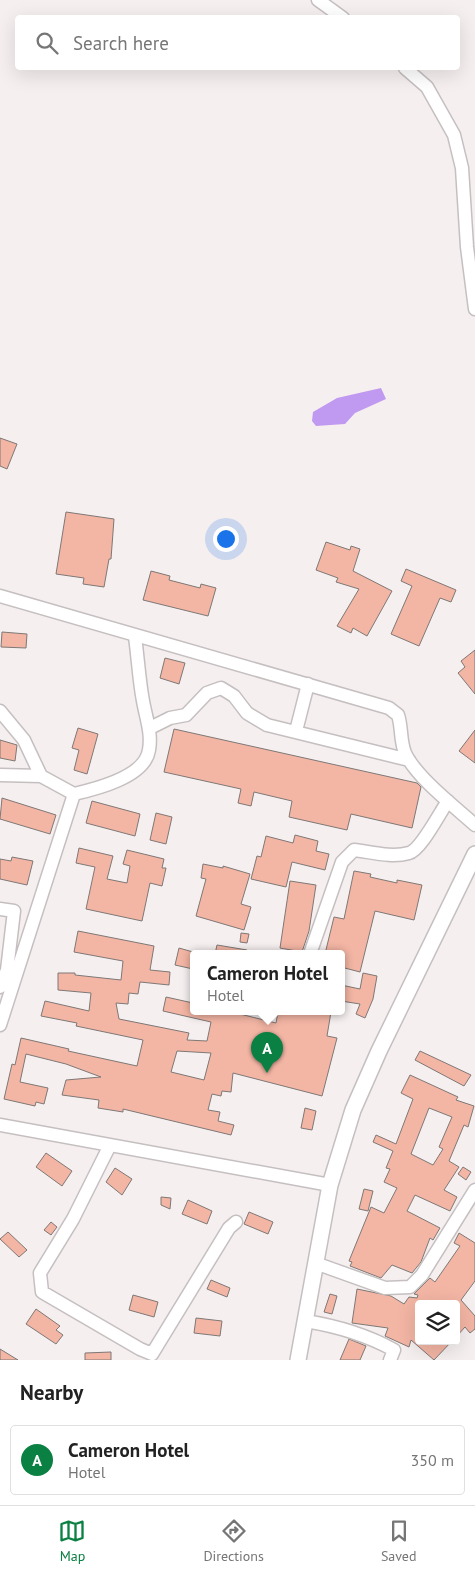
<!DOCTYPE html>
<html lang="en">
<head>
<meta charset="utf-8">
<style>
	body { margin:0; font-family:"PT Sans",sans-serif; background:#f2f2f2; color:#222 }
	.controls { position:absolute; right:15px; bottom:15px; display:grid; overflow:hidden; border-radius:5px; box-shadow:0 5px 20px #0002 }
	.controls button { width:45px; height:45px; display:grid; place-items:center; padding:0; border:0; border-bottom:1px solid #e0e0e0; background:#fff; color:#222; font:25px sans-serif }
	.you { position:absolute; left:225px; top:538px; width:18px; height:18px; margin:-12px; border:4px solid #fff; border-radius:50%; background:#1a73e8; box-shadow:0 0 0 8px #1a73e833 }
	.badge { display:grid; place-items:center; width:32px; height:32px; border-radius:50%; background:#0b8043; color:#fff; font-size:16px; font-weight:700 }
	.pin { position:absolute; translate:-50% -41px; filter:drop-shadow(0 1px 2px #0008) }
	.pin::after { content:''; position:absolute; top:26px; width:18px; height:15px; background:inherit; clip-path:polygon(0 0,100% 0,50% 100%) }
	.popup { position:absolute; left:190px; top:950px; width:155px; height:65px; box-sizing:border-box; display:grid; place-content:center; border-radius:5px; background:#fff; filter:drop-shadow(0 1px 4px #0005); font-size:16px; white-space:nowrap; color:#767676 }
	.popup b { font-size:19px; color:#222 }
	.popup::after { content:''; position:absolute; left:50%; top:100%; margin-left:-10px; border:10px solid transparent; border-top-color:#fff }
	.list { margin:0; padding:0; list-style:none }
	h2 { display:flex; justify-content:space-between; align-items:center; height:65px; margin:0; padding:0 20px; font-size:21px }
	h2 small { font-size:16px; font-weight:400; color:#767676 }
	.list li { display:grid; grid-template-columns:32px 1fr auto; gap:15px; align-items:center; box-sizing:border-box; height:70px; margin:0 10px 10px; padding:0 10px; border:1px solid #e0e0e0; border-radius:5px }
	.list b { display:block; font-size:19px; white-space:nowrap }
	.list p { margin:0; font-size:16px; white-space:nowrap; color:#767676 }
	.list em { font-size:16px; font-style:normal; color:#767676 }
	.icon { flex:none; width:28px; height:28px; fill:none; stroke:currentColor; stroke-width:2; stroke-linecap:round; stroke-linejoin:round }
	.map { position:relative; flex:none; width:475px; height:1360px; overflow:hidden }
	.search { position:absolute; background:#fff; box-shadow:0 5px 20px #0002; left:15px; right:15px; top:15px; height:55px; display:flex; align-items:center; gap:12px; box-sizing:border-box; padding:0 18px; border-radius:5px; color:#767676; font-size:19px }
	.sheet { height:145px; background:#fff }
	nav { display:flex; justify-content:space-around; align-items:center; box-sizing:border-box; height:70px; border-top:1px solid #e0e0e0; background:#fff; font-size:14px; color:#767676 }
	nav a { display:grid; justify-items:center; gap:2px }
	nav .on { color:#0b8043 }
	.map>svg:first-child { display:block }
	.water { fill:#c099f0 }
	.building { fill:#f3b5a4; stroke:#7e7876; fill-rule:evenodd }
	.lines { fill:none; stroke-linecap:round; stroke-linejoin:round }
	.minor-casing { stroke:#c5bfc0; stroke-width:15 }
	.major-casing { stroke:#c5bfc0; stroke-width:18 }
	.minor { stroke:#fff; stroke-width:12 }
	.major { stroke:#fff; stroke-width:15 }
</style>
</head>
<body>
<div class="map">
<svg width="475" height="1360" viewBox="0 0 475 1360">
	<rect width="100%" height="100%" fill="#f6eff0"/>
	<path class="water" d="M381 388 386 399 355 413 345 424 316 426 312 421 313 412 337 398Z"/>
	<path class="building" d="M0 438 17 444 7 469 0 466Z
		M66 512 114 519 111 559H109L104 587 83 584 84 578 56 574Z
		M326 542 350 550 351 546 360 549 353 571 392 591 367 636 353 628 351 633 337 626 359 589 336 582 338 578 316 570Z
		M406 569 456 590 451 602 440 598 419 646 391 634 412 586 401 581Z
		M151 571 170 576 169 580 200 588 201 584 216 588 208 616 143 600Z
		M2 632 27 634 26 648 1 647Z
		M475 650V694L458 673 465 667 461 661Z
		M165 658 185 663 179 684 160 678Z
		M78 728 98 734 87 774 74 770 79 750 72 748Z
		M174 729 417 783 421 787 412 828 351 814 347 830 289 817 292 801 254 792 251 806 238 803 241 789 164 772Z
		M475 730V763L459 751Z
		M0 740 17 745 15 761 0 758Z
		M2 798 56 815 50 834 0 819Z
		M92 801 140 814 135 836 86 823Z
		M156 813 172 817 166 844 150 840Z
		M295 835 318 841 316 851 329 854 325 870 292 862 286 887 251 879 257 856 261 857 266 836 293 843Z
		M79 848 113 856 107 879 127 883 130 866 123 864 127 850 164 859 162 868H166L162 886 150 883 142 921 86 909 95 867 76 863Z
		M12 857 33 861 27 885 0 879V859L11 861Z
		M203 864 223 868V866L250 874 241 904 251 907 244 930 196 916 206 879 201 878Z
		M354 871 371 874 370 877 397 883V880L422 885 414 920 375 911 360 972 341 967V954H325L334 917 344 919Z
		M290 881 316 885 309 931 302 952 280 948Z
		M78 931 154 946 150 970 170 972 169 985 140 982 138 994 129 993 128 1004 116 1003 119 1019 189 1033 187 1040 207 1041 211 1022 163 1011 166 997 193 1003V1012H232L276 1023 278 1012H331L327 1036 337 1038 322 1096 233 1073 231 1092 222 1091 221 1096 212 1094 208 1110 220 1112 218 1121 234 1125 231 1135 123 1109V1112L98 1108 99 1100 62 1095 66 1080 101 1077 66 1064 26 1054 20 1082 48 1088 44 1104 36 1102 35 1106 4 1099 12 1064 15 1065 21 1038 69 1049 68 1051 137 1066 143 1040 76 1026 77 1023 41 1016 45 1001 89 1011 91 993 58 990V973H75V975L121 980 123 961 74 952ZM177 1051 211 1053 204 1080 171 1072Z
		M241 933 249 934 247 943 240 942Z
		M217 945 247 950 246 954H215Z
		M179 948 193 952V969L175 965Z
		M363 973 377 976 373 999 365 1018 356 1014 360 1004 341 1001V985L360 989Z
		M420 1051 471 1075 464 1086 415 1060Z
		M410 1075 458 1097 456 1100 474 1106 468 1127 464 1125 449 1161 459 1167 444 1190 457 1197 450 1211 415 1195 407 1211 440 1228 433 1240 430 1238 421 1262 412 1273 392 1265 381 1278 350 1266 352 1262 349 1261 371 1207 384 1213 397 1188 384 1182 390 1169 386 1168 393 1151 373 1142 376 1135 396 1144 413 1099 401 1093ZM429 1108 452 1117 439 1147 443 1149 433 1165 411 1154Z
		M305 1108 316 1111 312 1130 301 1128Z
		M46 1153 72 1171 62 1186 36 1167Z
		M463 1167 471 1172 466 1180 458 1174Z
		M115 1168 132 1179 122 1195 106 1182Z
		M364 1189 373 1191 368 1211 359 1209Z
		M161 1197 171 1198 170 1209 161 1205Z
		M188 1200 212 1211 207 1224 182 1214Z
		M249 1212 273 1222 268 1234 244 1224Z
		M51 1222 57 1227 51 1235 44 1230Z
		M8 1232 27 1250 19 1257 0 1239Z
		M459 1233 475 1243V1281L461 1300 475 1316V1329L470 1333 465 1327 456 1337V1304H419V1341H452L434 1360 411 1340 409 1347 385 1336 388 1328 352 1323 357 1289 391 1296 404 1304 409 1297 417 1298 418 1295 414 1294 430 1278 435 1282 460 1246 454 1243Z
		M211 1280 230 1288 227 1297 207 1289Z
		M330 1294 337 1296 332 1314 324 1312Z
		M133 1295 158 1302 154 1317 129 1310Z
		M36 1309 60 1326 56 1330 63 1335 56 1344 26 1324Z
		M196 1318 222 1321 220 1336 194 1333Z
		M349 1339 366 1346 360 1360H340Z
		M0 1349 18 1360H0Z
		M111 1352V1360H85V1353Z"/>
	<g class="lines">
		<g class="minor-casing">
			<path id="minor" d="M318 0 343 18
				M405 68 427 87 454 135 462 168 467 247 475 309
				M0 596 389 708 398 715C402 727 400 741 405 753 416 777 455 807 475 825
				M0 711 24 740 41 776
				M150 728 170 718 186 715 207 693 221 688 234 696 247 713 267 725 409 760
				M296 731 308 684
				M0 775 41 776 74 794C96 789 145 777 149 750 152 733 146 718 143 701 139 680 138 658 135 637
				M0 909 14 911 7 970 0 987
				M310 954 342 862 354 850C371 852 392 858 409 853 421 850 440 812 448 801
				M0 1025 74 794
				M0 1125 330 1185
				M110 1145 73 1219 40 1273 42 1292 140 1349 152 1354 229 1228 236 1222
				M315 1263 385 1288 410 1287 422 1275 475 1190
				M305 1321C337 1326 365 1334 394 1350L390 1360"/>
		</g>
		<g class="major-casing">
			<path id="major" d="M298 1360 330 1185 353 1110 379 1051 475 854"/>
		</g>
		<use href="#minor" class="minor"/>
		<use href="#major" class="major"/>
	</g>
</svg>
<div class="controls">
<button><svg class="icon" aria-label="layers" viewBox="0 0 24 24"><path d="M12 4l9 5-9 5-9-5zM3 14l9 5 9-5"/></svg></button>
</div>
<div class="you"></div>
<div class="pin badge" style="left:267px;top:1073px">A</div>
<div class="popup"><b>Cameron Hotel</b>Hotel</div>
<div class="search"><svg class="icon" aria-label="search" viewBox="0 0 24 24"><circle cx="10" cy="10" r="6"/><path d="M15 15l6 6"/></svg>Search here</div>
</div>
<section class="sheet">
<h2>Nearby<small></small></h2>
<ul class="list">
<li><span class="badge">A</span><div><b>Cameron Hotel</b><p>Hotel</p></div><em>350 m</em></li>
</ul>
</section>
<nav>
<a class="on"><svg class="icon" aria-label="map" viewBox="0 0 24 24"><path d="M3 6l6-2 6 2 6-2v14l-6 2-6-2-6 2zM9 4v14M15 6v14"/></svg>Map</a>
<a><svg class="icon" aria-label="directions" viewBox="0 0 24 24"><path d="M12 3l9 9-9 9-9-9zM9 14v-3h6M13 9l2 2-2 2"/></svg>Directions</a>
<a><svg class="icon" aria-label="saved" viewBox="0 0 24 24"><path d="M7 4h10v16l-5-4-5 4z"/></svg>Saved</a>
</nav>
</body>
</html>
